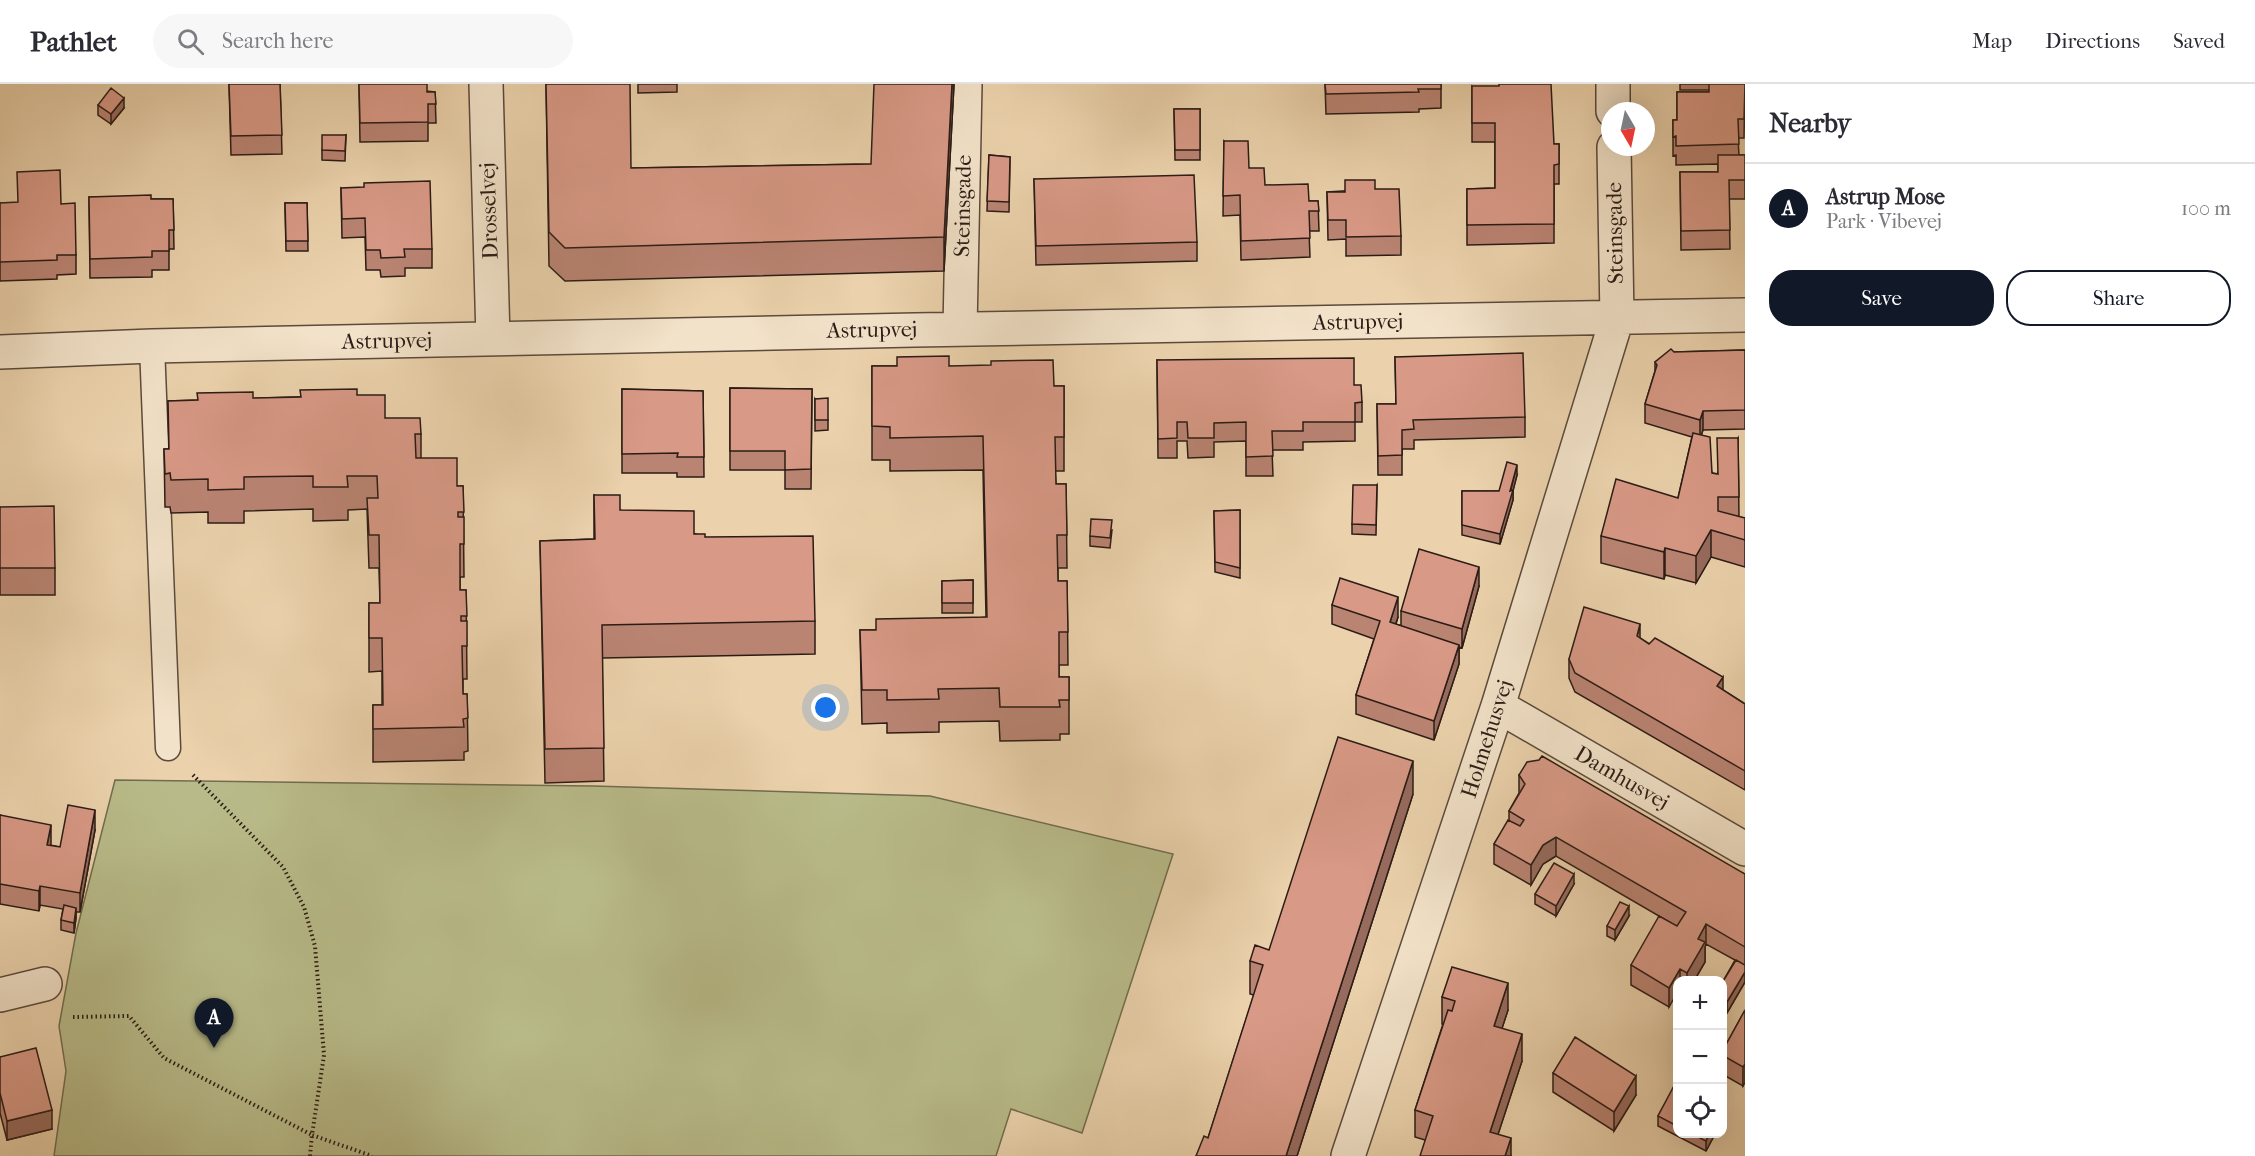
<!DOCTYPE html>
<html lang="en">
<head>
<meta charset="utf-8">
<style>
	body { margin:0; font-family:"IM FELL French Canon",serif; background:#f7f7f7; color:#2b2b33 }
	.controls { position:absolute; right:18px; bottom:18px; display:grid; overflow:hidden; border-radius:12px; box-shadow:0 6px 24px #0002 }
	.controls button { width:54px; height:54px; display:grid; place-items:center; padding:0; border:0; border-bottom:2px solid #e1e1e2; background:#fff; color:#2b2b33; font:30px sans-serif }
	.compass { position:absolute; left:1601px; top:18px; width:54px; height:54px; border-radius:50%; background:#fff; box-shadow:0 6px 24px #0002; rotate:171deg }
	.you { position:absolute; left:826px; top:624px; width:21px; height:21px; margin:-15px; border:4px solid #fff; border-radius:50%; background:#1a73e8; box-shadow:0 0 0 9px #1a73e833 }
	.badge { display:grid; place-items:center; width:39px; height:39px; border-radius:50%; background:#111827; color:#fff; font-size:20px; font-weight:700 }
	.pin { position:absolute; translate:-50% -50px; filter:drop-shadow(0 2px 3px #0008) }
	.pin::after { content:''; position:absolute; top:32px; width:21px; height:18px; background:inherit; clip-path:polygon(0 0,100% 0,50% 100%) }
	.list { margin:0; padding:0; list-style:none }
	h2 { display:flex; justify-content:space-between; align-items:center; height:78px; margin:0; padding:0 24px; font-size:26px }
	h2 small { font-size:20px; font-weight:400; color:#7c7c81 }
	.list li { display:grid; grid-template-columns:39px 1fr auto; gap:18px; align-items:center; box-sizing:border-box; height:90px; padding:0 24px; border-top:2px solid #e1e1e2 }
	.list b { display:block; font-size:22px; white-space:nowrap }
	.list p { margin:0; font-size:20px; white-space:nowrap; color:#7c7c81 }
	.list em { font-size:20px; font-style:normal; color:#7c7c81 }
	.actions { display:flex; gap:12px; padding:18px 24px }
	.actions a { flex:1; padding:14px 0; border:2px solid #111827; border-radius:24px; text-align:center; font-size:21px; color:#111827 }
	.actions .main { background:#111827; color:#fff }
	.icon { flex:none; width:33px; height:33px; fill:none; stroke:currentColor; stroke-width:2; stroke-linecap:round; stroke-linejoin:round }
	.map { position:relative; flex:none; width:1745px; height:1072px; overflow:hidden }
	header { display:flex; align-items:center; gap:36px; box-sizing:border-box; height:84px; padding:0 30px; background:#fff; border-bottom:2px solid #e1e1e2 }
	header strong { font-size:28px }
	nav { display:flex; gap:33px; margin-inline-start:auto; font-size:21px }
	.search { width:420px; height:54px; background:#f7f7f7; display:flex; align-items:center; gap:15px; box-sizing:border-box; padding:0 21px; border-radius:33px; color:#7c7c81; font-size:22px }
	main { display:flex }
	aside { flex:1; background:#fff }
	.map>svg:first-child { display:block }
	.green { fill:#b8bb89; stroke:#726c50; stroke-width:1.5 }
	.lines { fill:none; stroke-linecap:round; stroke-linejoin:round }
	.service-casing { stroke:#5b4a3c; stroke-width:27 }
	.minor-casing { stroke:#5b4a3c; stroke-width:36 }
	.path { stroke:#2b1c16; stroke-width:4; stroke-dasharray:1.5 3; stroke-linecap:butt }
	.service { stroke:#f2e2c9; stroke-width:24 }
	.minor { stroke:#f2e2c9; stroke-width:33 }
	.wall { fill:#ba8473; stroke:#2b1c16; stroke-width:1.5 }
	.shaded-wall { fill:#976b5e; stroke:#2b1c16; stroke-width:1.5 }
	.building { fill:#d89986; stroke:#2b1c16; stroke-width:1.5 }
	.labels { text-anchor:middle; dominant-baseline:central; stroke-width:6; stroke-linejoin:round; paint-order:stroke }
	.street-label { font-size:22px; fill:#2b1c16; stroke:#f2e2c9 }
</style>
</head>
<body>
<header>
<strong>Pathlet</strong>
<div class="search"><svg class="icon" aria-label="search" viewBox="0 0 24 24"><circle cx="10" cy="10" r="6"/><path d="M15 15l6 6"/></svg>Search here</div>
<nav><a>Map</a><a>Directions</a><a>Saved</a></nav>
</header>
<main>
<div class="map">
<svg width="1745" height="1072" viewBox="0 0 1745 1072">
	<rect width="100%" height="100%" fill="#ebd2ac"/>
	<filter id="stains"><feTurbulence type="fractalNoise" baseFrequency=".00333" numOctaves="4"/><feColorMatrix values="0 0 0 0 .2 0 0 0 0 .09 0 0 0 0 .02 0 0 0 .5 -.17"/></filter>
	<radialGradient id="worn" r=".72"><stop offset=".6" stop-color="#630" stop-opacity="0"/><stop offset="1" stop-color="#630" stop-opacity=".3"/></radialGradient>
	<path class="green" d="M115 696 593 702 930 712 1173 770 1082 1049 1011 1025 996 1072H54L66 987 59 942 76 849Z"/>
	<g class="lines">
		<g class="service-casing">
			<path id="service" d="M152 262 168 664"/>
		</g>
		<g class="minor-casing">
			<path id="minor" d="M486 0 493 255
				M1613 0V27
				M960 245 965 0
				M0 268 152 262 915 246 1745 231
				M1498 622 1745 765
				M0 911 45 900
				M1348 1072 1498 622 1617 234 1614 63"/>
		</g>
		<path class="path" d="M193 691 283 783 304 823 315 862 324 971 312 1051 372 1072
			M73 933 129 932 164 974 312 1051 310 1072"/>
		<use href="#service" class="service"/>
		<use href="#minor" class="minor"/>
	</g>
	<path class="wall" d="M229 0H280L282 70 231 71Z
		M359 0 435 8 436 39H428V57L360 58Z
		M546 0 631 84 871 80 954 0 944 187 565 197 549 182Z
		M638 0H677V8L638 9Z
		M1325 0H1441V24L1419 25V28L1326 30Z
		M1680 0H1745L1744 54H1738L1739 71H1745V115H1729L1730 165 1681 166 1680 88H1718V80L1676 81V71L1673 72V36H1677V8H1709V6H1680Z
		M1472 2 1554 60H1559V100H1554V159L1467 161V105L1495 104V58H1472Z
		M98 21 124 24 111 40 98 31Z
		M1174 25H1200V76H1175Z
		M346 51 345 77 322 76V66Z
		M1224 57 1265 101 1309 117H1318L1319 147H1309L1310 173 1241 176 1240 131 1223 132Z
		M989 71 1010 73 1009 128 987 127Z
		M1034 95 1197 158V177L1036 181Z
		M341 104 432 165V184H405V192L381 193 380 186H366L365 153 342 154Z
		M1375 105 1401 152V171L1346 172V155L1328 156 1327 108Z
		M89 113 151 115H173L174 165H169V186H152V193L90 194Z
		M0 119 61 120 76 171V190L57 191V195L0 197Z
		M285 119H307L308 167H286Z
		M1745 266V345L1703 346 1701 351 1712 389 1717 390 1738 354 1739 433 1745 434V483L1711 473 1696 499 1665 491 1664 495 1601 479V452L1678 414 1692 353 1645 339V320L1655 287V278L1674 268Z
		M1395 273 1525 333V353L1414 356V365H1402V391H1378L1377 320H1396Z
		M1157 276 1354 301 1362 318V338H1355V357L1303 358V366H1272L1273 392H1246V357L1214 358V373L1188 374 1187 357H1177V374H1158Z
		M872 282H949L1054 302H1064V387H1055L1056 400H1066L1067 484H1058V497H1067L1068 581H1059V593H1069V650H1060V656L1000 657 999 637 939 638V648L887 649V639L862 640 860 546H876L986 533 983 386 890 387V376H872Z
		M730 304 812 305 811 405H785V386H730Z
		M622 305 703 307 704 393H677V389H622Z
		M357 311 385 334 421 350V374L457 402H463L464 493H460V506H466L467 595H463V610H467L468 667 464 668V676L373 678V621H382V587L369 588V519H380L379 484H369L367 425 348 426V436L313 437V425L244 427V439H208V428L171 429 170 423H165L164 365H169L168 317Z
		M815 315 828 336V346L815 347Z
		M1517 391 1513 406V416L1500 460 1462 451V407H1499Z
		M1377 401 1376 451 1352 450V440Z
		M594 411 620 426 705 453 815 537V570L602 574 604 697 545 699 540 457 594 455Z
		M0 423 55 484V511H0Z
		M1240 426V494L1215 488 1214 427Z
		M1112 446 1110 464 1090 462V452Z
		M973 496V529H942V497Z
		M1479 502 1462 564 1459 563V580L1434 656 1356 630V611L1374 555 1332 540V521L1398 533 1396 540 1401 542V527Z
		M1640 554 1745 620V706L1575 608 1569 594V575Z
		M1519 691 1745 790V898L1727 929 1722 926V899L1735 876 1706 860 1705 863V878L1694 897H1677L1669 923 1631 901V881L1671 839 1556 772 1543 780 1531 801 1494 780V760L1509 737V727L1519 709Z
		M1413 710 1297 1072H1196L1208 1054 1254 911 1250 910V877L1269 866Z
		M0 731 50 761 60 763 95 746 80 828H76V834L74 849 61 846V836L63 825 40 821 39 827 0 820Z
		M1574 800 1556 832 1535 820V810Z
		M1629 832 1615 856 1607 852V842Z
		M1442 913 1508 926 1502 944 1522 977 1498 1050 1511 1072 1425 1056 1415 1053V1026L1443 940H1442Z
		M1745 926 1743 1002 1722 990V968Z
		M0 973 52 1045 7 1056 0 1029Z
		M1553 989 1636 1011 1614 1047 1553 1008Z
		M1677 998V1050H1715L1706 1067 1658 1042V1032Z"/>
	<path class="shaded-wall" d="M952 0H954L944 187V153Z
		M124 14V24L111 40V30Z
		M1703 327V346L1700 356V336Z
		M1517 381V391L1513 407V416L1500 460V450Z
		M1711 446V473L1696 499V472Z
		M1665 464V491L1664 495V468Z
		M1479 483V502L1462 564V545Z
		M1398 513V533L1390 557V538Z
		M1640 540V559L1637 552Z
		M1459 561V580L1434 656V637Z
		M1723 593V612L1717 602Z
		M1413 677V710L1297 1072H1286Z
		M95 726V746L80 828V809Z
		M51 741V760L47 780V761Z
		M1556 753V772L1543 780 1531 801V781L1543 761Z
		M1574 790V800L1556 832V822Z
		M40 802V821L39 827V807Z
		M1629 822V832L1615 856V846Z
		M76 824V834L74 849V839Z
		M1706 840V860L1705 863V878L1694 897H1687V889L1698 855Z
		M1680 885V897H1677V909L1669 923V904Z
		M1745 888V898L1727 929V918Z
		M1508 899V926L1494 969V942Z
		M1522 950V977L1491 1072 1490 1048Z
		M1745 980V999L1743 1002V983Z
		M1636 992V1011L1614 1047V1028Z
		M52 1026V1045L7 1056V1037Z
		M1709 1050H1715L1706 1067V1057Z
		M1511 1054V1072H1505Z"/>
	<path class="building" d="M229 0H280L282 51 231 52Z
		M359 0H427V8H435L436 20H428V38L360 39Z
		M546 0H630L631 84 871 80 874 0H952L944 153 565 164 549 148Z
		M1325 0H1441V5H1418L1419 8 1326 10Z
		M1499 0H1551L1554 60H1559V80L1554 81V140L1467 141V105L1495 104V39H1472V2H1499Z
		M1709 0H1745L1744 35H1738L1739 60 1676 62V52L1673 53V36H1677V8H1709Z
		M111 4 124 14 111 30 98 21Z
		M1174 25H1200V66H1175Z
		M322 51H346L345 67 322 66Z
		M1224 57H1248L1249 84H1264L1265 101 1308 100 1309 117H1318L1319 127H1309L1310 154 1241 157 1240 111 1223 112Z
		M989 71 1010 73 1009 118 987 117Z
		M1718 71H1745V96H1729L1730 146 1681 147 1680 88H1718Z
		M60 86 61 120 75 119 76 171H57V176L0 178V119L18 118 17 88Z
		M1194 91 1197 158 1036 162 1034 95Z
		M1345 96H1375V105H1399L1401 152 1346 153V136H1328L1327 108H1345Z
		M430 97 432 165H404L405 173 381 174 380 166H366L365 134 342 135 341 104 364 103V99Z
		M151 111V115H173L174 146H169V167H152V173L90 175 89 113Z
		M285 119H307L308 157H286Z
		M1671 265 1674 268 1745 266V326L1703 327 1700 336 1645 320 1657 281 1655 278Z
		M1523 269 1525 333 1413 336 1414 345 1402 346V371L1378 372 1377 320H1396L1395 273Z
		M949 272V282L991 281V277L1053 276 1054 302H1064V353H1055L1056 400H1066L1067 451H1057L1058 497H1067L1068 548H1059V593H1069V616H1059L1060 623H1000L999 604 938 605 939 615 887 616V606H862L860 546H876V535L987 533 983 352 890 354V343L872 342V282H897V273Z
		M1354 274V301H1361L1362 318 1355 319V338H1303V347H1272L1273 372 1246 373V338L1214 339V354H1188L1187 338H1177V354L1158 355 1157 276Z
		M730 304 812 305 811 385 785 386V367H730Z
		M357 305V311H385V334H420L421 350H415L416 374H457V402H463L464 428H458V433H464V460H460V506H466L467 532H461V537H467V562H462L463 610H467L468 634 463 635 464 643 373 645V621H383L382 554H369V519H380L379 451H369L367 414H378L377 392H347L348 403H313V392L244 393V405L208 406V395L171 396 170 389 165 390 164 365H169L168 317 198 316 197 309 253 308V314L301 313 300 306Z
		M622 305 703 307 704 373H677L678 369 622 370Z
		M828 314V336H815V315Z
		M1693 349 1710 353 1712 389 1718 390 1717 354H1738L1739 413H1718V427L1745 434V456L1711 446 1696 472 1665 464 1664 468 1601 452 1616 395 1678 414Z
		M1507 378 1517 381 1510 407 1513 406 1500 450 1462 441V407H1499Z
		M1353 401H1377L1376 441 1352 440Z
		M594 411H620V426L694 427V450H705V453L813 452 815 537 602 541 604 664 545 665 540 457 595 455Z
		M54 422 55 484H0V423Z
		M1240 426V484L1215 478 1214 427Z
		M1091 435 1112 436 1110 454 1090 452Z
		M1419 465 1479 483 1462 545 1401 527Z
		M1340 494 1398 513 1390 538 1459 561 1434 637 1356 611 1380 537 1332 521Z
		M973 496V519H942V497Z
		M1584 523 1640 540 1637 552 1649 560 1655 554 1723 593 1717 602 1745 620V687L1575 589 1569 575Z
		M1338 653 1413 677 1286 1072H1196L1204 1052 1208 1054 1263 881 1250 877 1255 861 1269 866Z
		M1542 672 1745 790V863L1706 840 1698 855 1705 858 1687 889 1680 885 1669 904 1631 881 1659 832 1677 842 1686 828 1556 753 1543 761 1531 781 1494 760 1508 736 1520 742 1524 736 1509 727 1525 700 1519 691 1527 678 1539 676Z
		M68 721 95 726 80 809 40 802 39 807 0 800V731L51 741 47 761 60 763Z
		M1554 779 1574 790 1556 822 1535 810Z
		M1620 818 1629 822 1615 846 1607 842Z
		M64 821 76 824 74 839 61 836Z
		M1736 876 1745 881V888L1727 918 1722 916V899Z
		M1452 883 1508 899 1494 942 1522 950 1490 1048 1511 1054 1505 1072H1420L1433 1032 1415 1026 1448 926 1452 927 1455 917 1442 913Z
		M1745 926V980L1743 983 1722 971V968Z
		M1575 953 1636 992 1614 1028 1553 989Z
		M36 964 52 1026 7 1037 0 1009V973Z
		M1676 998H1677V1042L1658 1032Z
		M1692 1050H1709L1706 1057Z"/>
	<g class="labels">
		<g class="street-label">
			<text transform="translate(963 122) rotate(-89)">Steinsgade</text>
			<text transform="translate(489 127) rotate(-92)">Drosselvej</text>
			<text transform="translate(1615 149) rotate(-91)">Steinsgade</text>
			<text transform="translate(1358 238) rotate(-1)">Astrupvej</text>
			<text transform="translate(872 246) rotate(-1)">Astrupvej</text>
			<text transform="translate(387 257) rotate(-1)">Astrupvej</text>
			<text transform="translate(1487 655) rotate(-72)">Holmehusvej</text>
			<text transform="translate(1622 694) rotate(30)">Damhusvej</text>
		</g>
	</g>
	<rect width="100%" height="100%" filter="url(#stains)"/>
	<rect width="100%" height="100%" fill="url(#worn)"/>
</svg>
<div class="controls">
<button>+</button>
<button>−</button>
<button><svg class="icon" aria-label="locate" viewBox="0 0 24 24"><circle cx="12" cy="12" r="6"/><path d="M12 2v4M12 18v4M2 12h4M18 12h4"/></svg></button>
</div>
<svg class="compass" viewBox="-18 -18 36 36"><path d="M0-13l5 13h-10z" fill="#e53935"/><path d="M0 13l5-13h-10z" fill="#7c7c81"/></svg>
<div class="you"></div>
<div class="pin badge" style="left:214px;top:964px">A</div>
</div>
<aside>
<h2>Nearby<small></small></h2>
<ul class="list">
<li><span class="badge">A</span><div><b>Astrup Mose</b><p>Park · Vibevej</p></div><em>100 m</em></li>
</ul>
<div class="actions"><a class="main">Save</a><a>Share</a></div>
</aside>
</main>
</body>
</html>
